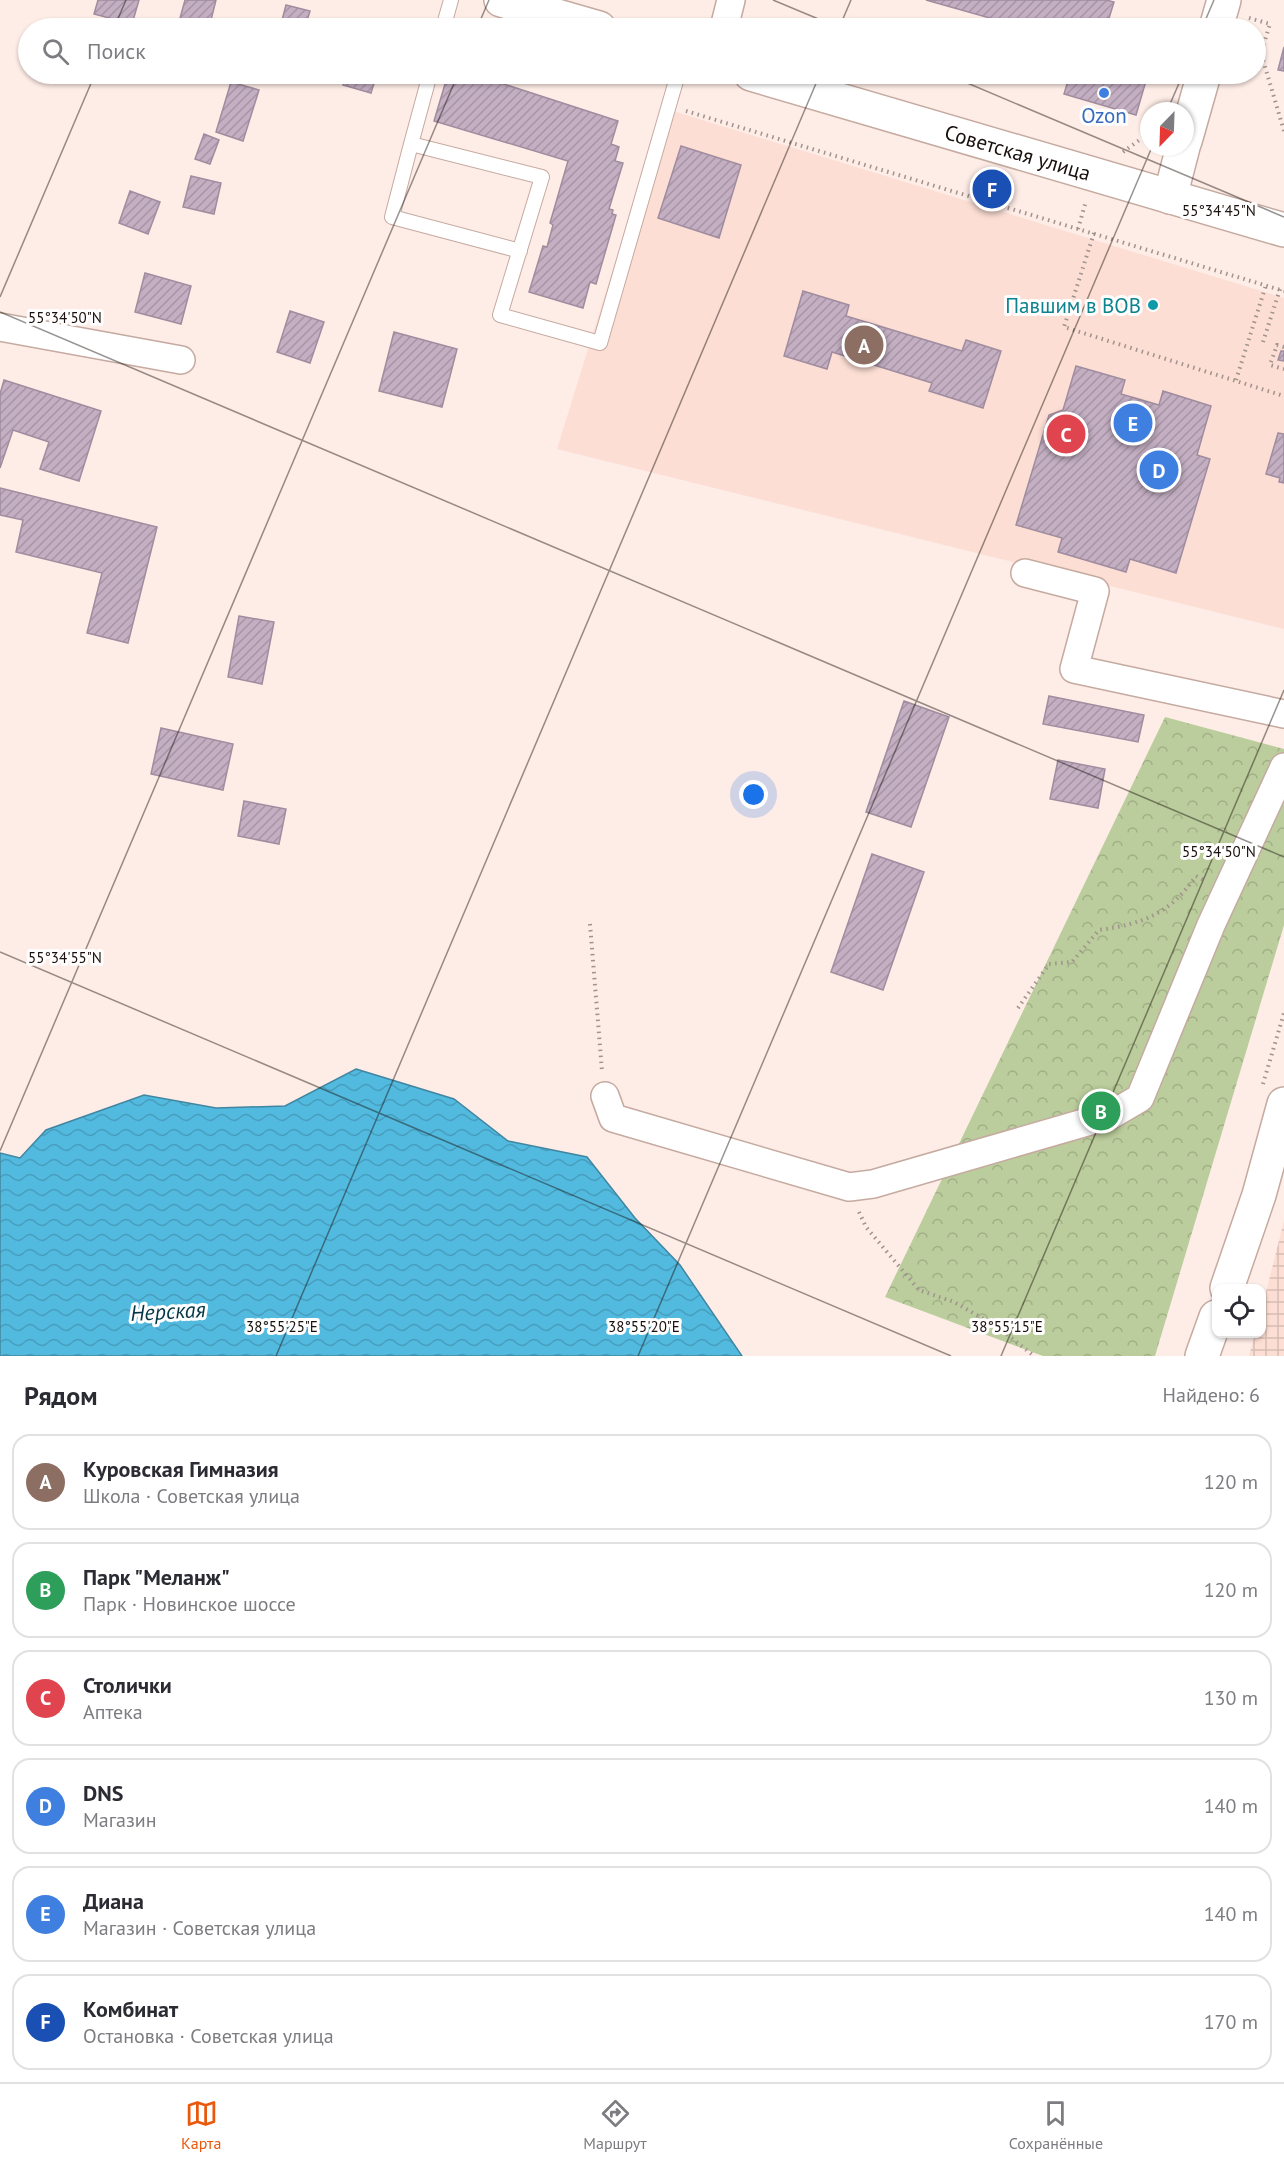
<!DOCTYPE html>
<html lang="ru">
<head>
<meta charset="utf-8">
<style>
	body { margin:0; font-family:"PT Sans",sans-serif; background:#f7f7f7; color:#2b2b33 }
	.controls { position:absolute; right:18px; bottom:18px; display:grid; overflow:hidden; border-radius:12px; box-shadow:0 2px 4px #0004 }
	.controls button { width:54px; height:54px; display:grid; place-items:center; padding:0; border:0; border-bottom:2px solid #e1e1e2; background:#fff; color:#2b2b33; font:30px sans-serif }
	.compass { position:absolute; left:1140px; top:102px; width:54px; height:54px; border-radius:50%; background:#fff; box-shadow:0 2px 4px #0004; rotate:203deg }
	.you { position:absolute; left:754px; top:795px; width:21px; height:21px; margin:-15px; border:4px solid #fff; border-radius:50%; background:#1a73e8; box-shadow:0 0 0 9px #1a73e833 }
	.badge { display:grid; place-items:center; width:39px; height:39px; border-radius:50%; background:#ea580c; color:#fff; font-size:20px; font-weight:700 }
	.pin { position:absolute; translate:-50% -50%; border:3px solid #fff; box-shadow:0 2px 6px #0006 }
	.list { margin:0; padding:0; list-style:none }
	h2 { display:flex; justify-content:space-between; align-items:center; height:78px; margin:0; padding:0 24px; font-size:26px }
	h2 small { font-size:20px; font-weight:400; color:#7c7c81 }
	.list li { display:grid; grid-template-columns:39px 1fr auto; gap:18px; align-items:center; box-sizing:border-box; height:96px; margin:0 12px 12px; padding:0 12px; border:2px solid #e1e1e2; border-radius:18px }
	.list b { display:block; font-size:22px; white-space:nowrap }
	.list p { margin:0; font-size:20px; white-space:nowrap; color:#7c7c81 }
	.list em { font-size:20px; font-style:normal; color:#7c7c81 }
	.icon { flex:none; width:33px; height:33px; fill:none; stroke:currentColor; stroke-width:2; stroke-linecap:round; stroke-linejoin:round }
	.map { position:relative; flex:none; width:1284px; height:1356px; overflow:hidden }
	.search { position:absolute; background:#fff; box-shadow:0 2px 4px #0004; left:18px; right:18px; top:18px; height:66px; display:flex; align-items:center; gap:15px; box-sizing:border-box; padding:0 21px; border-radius:33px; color:#7c7c81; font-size:22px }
	.sheet { height:726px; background:#fff }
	nav { display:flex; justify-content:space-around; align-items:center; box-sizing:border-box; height:84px; border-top:2px solid #e1e1e2; background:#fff; font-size:16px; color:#7c7c81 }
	nav a { display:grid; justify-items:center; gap:3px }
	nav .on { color:#ea580c }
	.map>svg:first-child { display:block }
	.built { fill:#fcded4 }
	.industrial { fill:url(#industrial-grid) }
	.park { fill:url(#park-crowns) }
	.water { fill:url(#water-waves); stroke:#4186a0; stroke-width:1.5 }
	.building { fill:url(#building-hatch); stroke:#a08c9f; stroke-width:1.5 }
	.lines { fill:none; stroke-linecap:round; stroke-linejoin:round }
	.service-casing { stroke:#c5aaa0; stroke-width:16 }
	.minor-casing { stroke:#c5aaa0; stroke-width:30 }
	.tertiary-casing { stroke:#c5aaa0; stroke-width:36 }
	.path { stroke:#a0928d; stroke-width:4; stroke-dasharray:1.5 4.5; stroke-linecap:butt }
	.service { stroke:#fff; stroke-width:14 }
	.minor { stroke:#fff; stroke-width:27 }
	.tertiary { stroke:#fff; stroke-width:33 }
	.ticks { fill:none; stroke:#190f0c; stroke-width:1.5; stroke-opacity:0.45 }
	.shop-dot { fill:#3f7fe0; stroke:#fefefe; stroke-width:2 }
	.culture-dot { fill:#0f9aa8; stroke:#fefefe; stroke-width:2 }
	.labels { text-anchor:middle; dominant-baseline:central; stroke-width:6; stroke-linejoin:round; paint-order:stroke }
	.shop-label { font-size:21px; fill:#366cbe; stroke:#fefefe }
	.street-label { font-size:21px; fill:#190f0c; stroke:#fefefe }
	.culture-label { font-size:21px; fill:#0d838f; stroke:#fefefe; text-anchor:end }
	.water-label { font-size:22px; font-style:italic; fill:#053646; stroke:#fefefe }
	.ticks-label { font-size:15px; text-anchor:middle; fill:#190f0c; stroke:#fefefe; stroke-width:6; stroke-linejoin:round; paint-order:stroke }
</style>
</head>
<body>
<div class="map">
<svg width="1284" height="1356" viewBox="0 0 1284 1356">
	<defs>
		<pattern id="industrial-grid" width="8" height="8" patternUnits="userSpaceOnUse" patternTransform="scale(1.5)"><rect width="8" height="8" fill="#fcded4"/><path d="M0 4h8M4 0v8" fill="none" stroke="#d7bdb5"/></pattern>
		<pattern id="park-crowns" width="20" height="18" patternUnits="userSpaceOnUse" patternTransform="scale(1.5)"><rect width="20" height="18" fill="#bbcd9c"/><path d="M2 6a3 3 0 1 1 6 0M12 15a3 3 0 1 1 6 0" fill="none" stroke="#a0af85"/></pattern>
		<pattern id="water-waves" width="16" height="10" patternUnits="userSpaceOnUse" patternTransform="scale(1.5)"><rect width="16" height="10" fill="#52b9df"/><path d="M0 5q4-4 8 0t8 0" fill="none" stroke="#479ebe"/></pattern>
		<pattern id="building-hatch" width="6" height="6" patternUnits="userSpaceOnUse" patternTransform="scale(1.5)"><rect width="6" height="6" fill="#c3aec2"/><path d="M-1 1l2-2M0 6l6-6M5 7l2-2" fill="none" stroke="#a794a6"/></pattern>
	</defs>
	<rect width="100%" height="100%" fill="#feece6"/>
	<path class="built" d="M663 108 1284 298V629L557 449Z"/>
	<path class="industrial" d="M1284 1221V1356H1249L1255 1334H1262V1308Z"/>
	<path class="park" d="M1165 717 1284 749V925L1155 1356H1043L885 1297Z"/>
	<path class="water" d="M356 1069 454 1099 508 1141 587 1157 635 1218 680 1265 742 1356H0V1153L20 1158 46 1130 144 1095 216 1108 285 1106Z"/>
	<path class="building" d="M98 0H139L132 24 94 14Z
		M185 0H216L209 28 179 22Z
		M926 0H1106L1114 2 1106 28H1025Z
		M286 5 310 11 307 21 318 24 317 28H280Z
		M1284 47V71L1278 70Z
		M347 74H377L371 93 343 85Z
		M448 74 472 80 473 74 618 121 611 144 619 147 615 161 623 163 609 209 613 210 612 214 616 215 596 284 590 282 583 308 529 292 543 246 547 247 553 225 550 223 568 161 434 121Z
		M1070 74H1148L1136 115 1064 94Z
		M231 82 259 90 243 141 216 132Z
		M204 134 219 140 210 164 195 159Z
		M681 146 741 165 719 238 658 218Z
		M191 176 221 183 214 214 183 207Z
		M130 191 160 202 148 234 119 223Z
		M145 273 191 286 181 324 135 312Z
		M803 291 849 305 846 316 962 351 966 340 1001 351 983 408 929 391 932 383 832 352 827 369 784 356Z
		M290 311 324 322 310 363 277 352Z
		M394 332 457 349 442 407 379 391Z
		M1281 351H1284V361L1278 360Z
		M1076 366 1125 380 1121 394 1159 405 1163 391 1211 406 1197 455 1210 459 1176 573 1130 559 1126 572 1058 552 1062 538 1016 525 1049 415 1063 410Z
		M4 380 101 411 79 481 40 469 49 442 13 430 0 468V394Z
		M1278 433 1284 434V483L1279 482 1280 478 1266 474Z
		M0 488 157 527 128 643 87 633 102 573 16 552 23 520 0 515Z
		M239 616 274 622 262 684 228 677Z
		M1049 696 1144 715 1138 742 1043 724Z
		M904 701 949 717 911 827 866 812Z
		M161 728 233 744 223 790 151 774Z
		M1058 760 1105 769 1098 808 1050 799Z
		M244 801 286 809 279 844 238 836Z
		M872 854 924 872 883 990 831 972Z"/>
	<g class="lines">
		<g class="service-casing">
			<path id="service" d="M443 28 451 0
				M430 74 411 144 542 177 500 315 600 343 678 74
				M411 144 392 217 520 251"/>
		</g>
		<g class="minor-casing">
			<path id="minor" d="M724 28 731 0
				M0 327 181 360
				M1025 573 1095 591 1074 669 1284 714
				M605 1096 613 1118 849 1187 873 1184 1111 1115 1140 1098 1211 925 1284 767"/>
		</g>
		<g class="tertiary-casing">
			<g id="tertiary">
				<path d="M501 0 599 28"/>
				<path d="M1216 28 1224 0"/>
				<path id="s1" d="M751 74 1284 230"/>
				<path d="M1185 141 1204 74"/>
				<path d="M1170 197 1183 147"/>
				<path d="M1227 1288 1259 1195 1284 1104"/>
				<path d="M1202 1356 1216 1317"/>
			</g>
		</g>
		<path class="path" d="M1249 18 1270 24 1261 53 1284 131
			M686 111 1284 291
			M1123 152 1149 133
			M1078 229 1086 201
			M1094 233 1064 327 1284 396
			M1263 342 1280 289
			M1284 347 1277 345 1270 365 1284 369
			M1236 380 1266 285
			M590 924 602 1071
			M1018 1008 1049 964 1072 962 1099 930C1142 924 1170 914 1196 876L1204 880
			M1263 1084 1284 1013
			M859 1212 866 1227 919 1290 954 1302 999 1328 1034 1356"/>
		<use href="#service" class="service"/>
		<use href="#minor" class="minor"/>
		<use href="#tertiary" class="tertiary"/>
	</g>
	<path class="ticks" d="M773 0 840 28M114 28 126 0M477 28 489 0M839 28 851 0M1202 28 1214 0M946 74 1284 217M1167 111 1183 74M0 297 95 74M0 312 1284 857M0 952 951 1356M0 1151 458 74M276 1356 820 74M638 1356 1152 147M1001 1356 1284 690"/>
	<circle class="shop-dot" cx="1104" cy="93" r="6"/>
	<circle class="culture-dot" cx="1153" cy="305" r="6"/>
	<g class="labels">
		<g class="shop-label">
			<text x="1104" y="115">Ozon</text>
		</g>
		<g class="street-label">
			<text stroke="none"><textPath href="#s1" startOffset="278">Советская улица</textPath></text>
		</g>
		<g class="culture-label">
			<text x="1141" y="305">Павшим в ВОВ</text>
		</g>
		<g class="water-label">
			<text transform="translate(168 1311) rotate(-3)">Нерская</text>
		</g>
	</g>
	<g class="ticks-label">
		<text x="1219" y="216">55°34'45"N</text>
		<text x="65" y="323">55°34'50"N</text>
		<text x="1219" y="857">55°34'50"N</text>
		<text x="65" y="963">55°34'55"N</text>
		<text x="282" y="1332">38°55'25"E</text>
		<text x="644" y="1332">38°55'20"E</text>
		<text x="1007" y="1332">38°55'15"E</text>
	</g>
</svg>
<div class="controls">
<button><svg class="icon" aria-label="locate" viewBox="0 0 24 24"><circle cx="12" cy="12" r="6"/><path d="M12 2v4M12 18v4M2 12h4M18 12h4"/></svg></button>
</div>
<svg class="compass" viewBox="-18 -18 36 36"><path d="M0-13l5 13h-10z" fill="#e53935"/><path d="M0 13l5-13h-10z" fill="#7c7c81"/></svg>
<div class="you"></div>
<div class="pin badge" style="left:864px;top:345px;background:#8d6e63">A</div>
<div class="pin badge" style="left:1101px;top:1111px;background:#2e9e5b">B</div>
<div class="pin badge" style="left:1066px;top:434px;background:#e0444e">C</div>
<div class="pin badge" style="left:1159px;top:470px;background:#3f7fe0">D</div>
<div class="pin badge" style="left:1133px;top:423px;background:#3f7fe0">E</div>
<div class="pin badge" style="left:992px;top:189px;background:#1a4fb4">F</div>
<div class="search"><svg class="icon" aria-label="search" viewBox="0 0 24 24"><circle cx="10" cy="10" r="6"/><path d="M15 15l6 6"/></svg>Поиск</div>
</div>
<section class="sheet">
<h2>Рядом<small>Найдено: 6</small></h2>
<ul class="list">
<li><span class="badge" style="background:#8d6e63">A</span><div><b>Куровская Гимназия</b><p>Школа · Советская улица</p></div><em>120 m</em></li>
<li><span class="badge" style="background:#2e9e5b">B</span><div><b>Парк &quot;Меланж&quot;</b><p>Парк · Новинское шоссе</p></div><em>120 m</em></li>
<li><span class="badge" style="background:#e0444e">C</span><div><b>Столички</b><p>Аптека</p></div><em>130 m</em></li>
<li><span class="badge" style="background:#3f7fe0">D</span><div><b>DNS</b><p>Магазин</p></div><em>140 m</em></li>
<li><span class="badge" style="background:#3f7fe0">E</span><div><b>Диана</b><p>Магазин · Советская улица</p></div><em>140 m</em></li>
<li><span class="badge" style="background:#1a4fb4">F</span><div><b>Комбинат</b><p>Остановка · Советская улица</p></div><em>170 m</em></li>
</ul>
</section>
<nav>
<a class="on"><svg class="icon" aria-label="map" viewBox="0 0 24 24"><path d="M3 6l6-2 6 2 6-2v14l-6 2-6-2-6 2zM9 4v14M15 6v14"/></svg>Карта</a>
<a><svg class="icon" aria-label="directions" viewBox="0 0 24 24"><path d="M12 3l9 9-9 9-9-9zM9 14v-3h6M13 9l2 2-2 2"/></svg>Маршрут</a>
<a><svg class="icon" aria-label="saved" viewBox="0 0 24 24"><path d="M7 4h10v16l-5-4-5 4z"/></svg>Сохранённые</a>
</nav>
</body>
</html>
